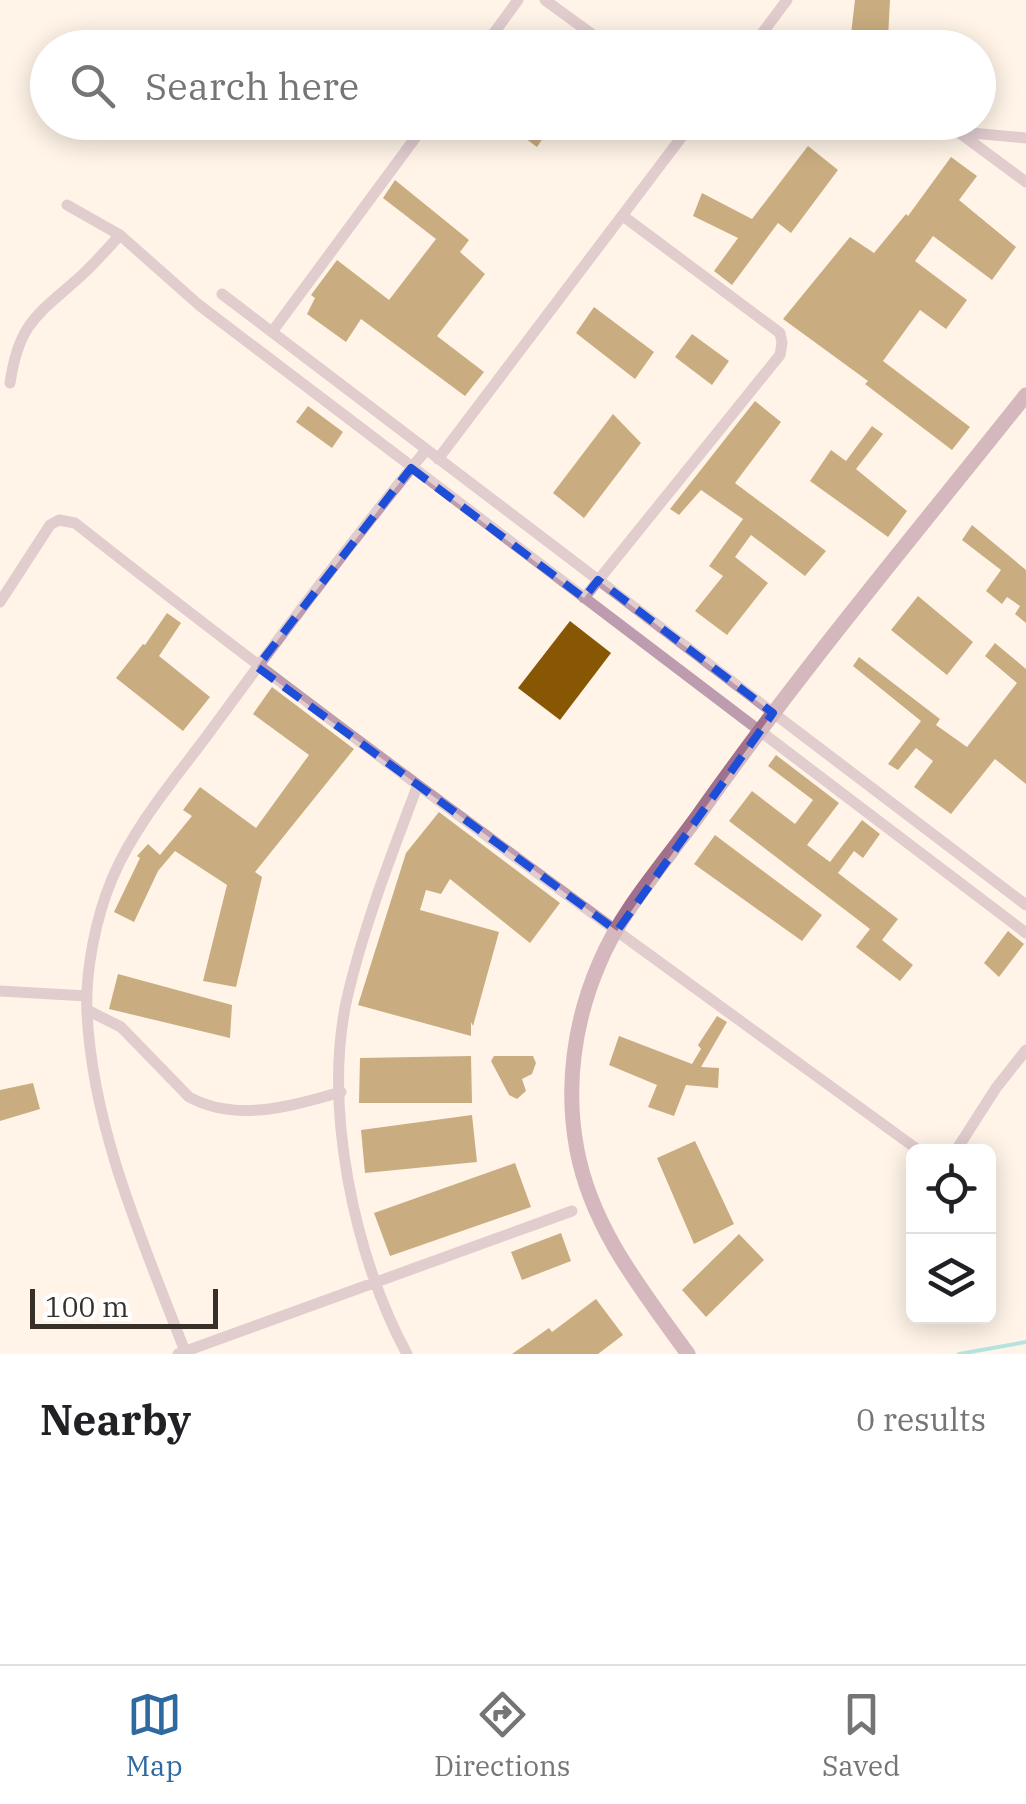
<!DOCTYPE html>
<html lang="en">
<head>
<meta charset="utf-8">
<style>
	body { margin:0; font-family:"IBM Plex Serif",serif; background:#f6f6f6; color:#202124 }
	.controls { position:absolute; right:30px; bottom:30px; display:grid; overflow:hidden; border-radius:15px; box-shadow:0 5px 25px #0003 }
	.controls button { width:90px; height:90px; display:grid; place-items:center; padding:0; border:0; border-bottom:2px solid #e0e0e0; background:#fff; color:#202124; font:50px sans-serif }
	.scale { position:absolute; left:30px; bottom:25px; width:188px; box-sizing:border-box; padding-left:10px; border:5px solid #373028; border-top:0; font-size:28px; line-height:35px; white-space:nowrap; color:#373028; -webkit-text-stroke:8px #fff; paint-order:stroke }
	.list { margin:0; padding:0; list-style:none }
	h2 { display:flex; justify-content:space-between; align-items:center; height:130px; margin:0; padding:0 40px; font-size:42px }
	h2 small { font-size:32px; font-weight:400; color:#757577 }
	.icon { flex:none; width:55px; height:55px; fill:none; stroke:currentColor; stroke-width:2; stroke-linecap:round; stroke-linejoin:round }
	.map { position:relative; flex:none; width:1026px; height:1354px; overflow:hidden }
	.search { position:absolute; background:#fff; box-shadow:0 5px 25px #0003; left:30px; right:30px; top:30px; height:110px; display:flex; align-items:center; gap:25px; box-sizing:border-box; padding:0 35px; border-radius:55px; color:#757577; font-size:38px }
	.sheet { height:310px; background:#fff }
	nav { display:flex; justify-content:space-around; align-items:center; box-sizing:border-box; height:140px; border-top:2px solid #e0e0e0; background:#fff; font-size:28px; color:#757577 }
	nav a { display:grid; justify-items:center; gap:5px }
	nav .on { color:#2e69a0 }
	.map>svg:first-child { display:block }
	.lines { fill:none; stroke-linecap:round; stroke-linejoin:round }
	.stream { stroke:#5cd1d8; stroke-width:4 }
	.building { fill:#875704 }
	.street { stroke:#bd9caf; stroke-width:11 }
	.secondary { stroke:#a0708c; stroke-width:15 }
	.marked { fill:none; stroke:#1d4ed8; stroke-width:8; stroke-dasharray:20 12; stroke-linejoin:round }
</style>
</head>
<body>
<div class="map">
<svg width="1026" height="1354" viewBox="0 0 1026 1354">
	<rect width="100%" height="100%" fill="#fff4e7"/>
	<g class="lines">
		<path class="stream" d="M959 1354 1026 1342"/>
	</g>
	<path class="building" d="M855 0H890L888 38 851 34Z
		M503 122H554L537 147Z
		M808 146 838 170 791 233 778 223 732 285 714 271 738 238 693 216 702 193 752 219Z
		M951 157 977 176 959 200 1016 247 992 280 933 236 915 261 967 300 946 329 920 310 883 361 970 427 952 450 865 384 868 381 783 319 850 237 874 253 906 214 908 216Z
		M395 180 469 240 460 252 485 274 437 336 484 372 465 396 361 319 346 342 307 314 315 298 311 295 337 260 389 300 436 239 383 198Z
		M594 307 654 352 635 379 576 333Z
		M692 334 729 361 712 385 675 357Z
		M755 401 781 422 735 483 826 551 805 576 751 535 735 557 768 583 727 635 695 611 723 576 709 566 743 519 701 490 679 515 670 509Z
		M308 406 343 432 332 448 296 422Z
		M613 414 641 443 584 518 553 493Z
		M872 426 883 434 856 469 907 511 888 537 810 481 831 450 846 461Z
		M972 525 1026 570V623L1015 614 1020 606 1007 597 1002 604 986 591 1001 570 962 540Z
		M918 596 973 642 947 675 891 630Z
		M167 613 181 623 159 656 210 697 183 731 116 678 143 644 145 645Z
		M570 621 611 653 560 720 518 688Z
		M995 643 1026 669V784L995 759 951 814 914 787 933 761 916 748 898 770 888 764 921 721 853 666 859 657 940 719 936 725 967 747 1017 683 985 656Z
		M272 687 354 749 255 872 262 877 236 987 203 981 227 885 175 851 158 871 134 922 114 912 140 858 137 856 148 844 160 855 192 816 183 810 200 787 256 828 309 755 253 714Z
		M776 755 839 803 807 845 830 862 862 820 880 834 863 858 854 851 838 873 898 919 882 940 913 965 900 981 856 947 870 929 729 821 752 791 795 824 813 800 768 766Z
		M439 812 560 903 530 943 450 879 441 894 426 890 420 910 499 932 473 1026 471 1022V1036L358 1005 406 853Z
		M715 835 822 915 802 941 694 864Z
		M1008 931 1024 944 999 977 984 963Z
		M118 974 232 1005 230 1038 109 1009Z
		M717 1016 727 1022 701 1067 719 1068 718 1088 686 1085 674 1116 648 1107 657 1085 609 1065 619 1036 692 1064 701 1049 698 1045Z
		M471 1056 472 1103H359L360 1058Z
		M494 1056H533L536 1063 532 1074 522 1079 526 1091 517 1099 509 1095 491 1061Z
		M33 1083 40 1109 0 1121V1090Z
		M472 1115 477 1162 365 1173 361 1130Z
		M695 1141 734 1224 694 1244 657 1158Z
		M515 1163 531 1207 390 1256 374 1213Z
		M561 1233 571 1261 522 1280 511 1252Z
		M739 1234 764 1260 706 1317 682 1290Z
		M596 1299 623 1335 598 1354H512L549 1328 552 1332Z"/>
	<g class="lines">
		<path class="street" d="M545 0 611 48
			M483 48 518 0
			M751 48 787 0
			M849 122 1026 138
			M957 131 1026 182
			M67 205 120 235 199 305 1026 933
			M222 294 1026 905
			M272 332 427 122
			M10 383C19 321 39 314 82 275 95 263 108 248 120 235
			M438 459 693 122
			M584 598 780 355 782 343 780 333 623 216
			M0 602 50 525 59 520 75 523C351 741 636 945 921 1152
			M0 991 87 996
			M87 1010 121 1027 189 1097C237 1123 292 1106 341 1092
			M955 1152 996 1088 1026 1050
			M178 1354 572 1211
			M186 1354C144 1244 93 1132 87 1013 85 971 96 917 112 879 134 826 175 779 209 733 279 637 351 542 426 450
			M407 1354C354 1257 323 1107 347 998 364 925 391 856 417 787"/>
		<path class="secondary" d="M688 1354C642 1290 592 1229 577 1150 565 1087 574 1022 599 964 621 910 666 861 700 813 802 669 916 533 1026 395"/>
	</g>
	<path d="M0 0H1026V1354H0ZM411 468 584 598 598 580 773 713 617 931 257 667Z" fill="#fff4e7" fill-opacity=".55" fill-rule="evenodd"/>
	<path class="marked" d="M411 468 584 598 598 580 773 713 617 931 257 667Z"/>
</svg>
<div class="controls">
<button><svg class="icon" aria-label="locate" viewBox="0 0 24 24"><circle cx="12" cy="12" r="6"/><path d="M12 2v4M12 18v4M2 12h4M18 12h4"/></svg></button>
<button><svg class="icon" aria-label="layers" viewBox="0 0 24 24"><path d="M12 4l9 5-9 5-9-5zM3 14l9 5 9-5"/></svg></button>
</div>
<div class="scale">100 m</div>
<div class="search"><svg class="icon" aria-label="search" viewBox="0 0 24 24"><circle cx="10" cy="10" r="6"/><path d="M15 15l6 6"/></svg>Search here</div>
</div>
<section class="sheet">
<h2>Nearby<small>0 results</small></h2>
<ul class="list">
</ul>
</section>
<nav>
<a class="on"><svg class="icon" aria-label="map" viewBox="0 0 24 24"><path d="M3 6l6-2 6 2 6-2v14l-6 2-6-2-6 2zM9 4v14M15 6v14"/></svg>Map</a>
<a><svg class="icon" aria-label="directions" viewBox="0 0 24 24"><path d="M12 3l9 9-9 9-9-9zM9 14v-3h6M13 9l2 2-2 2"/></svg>Directions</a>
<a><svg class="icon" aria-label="saved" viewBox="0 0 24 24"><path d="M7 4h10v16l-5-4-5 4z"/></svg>Saved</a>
</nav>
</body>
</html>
